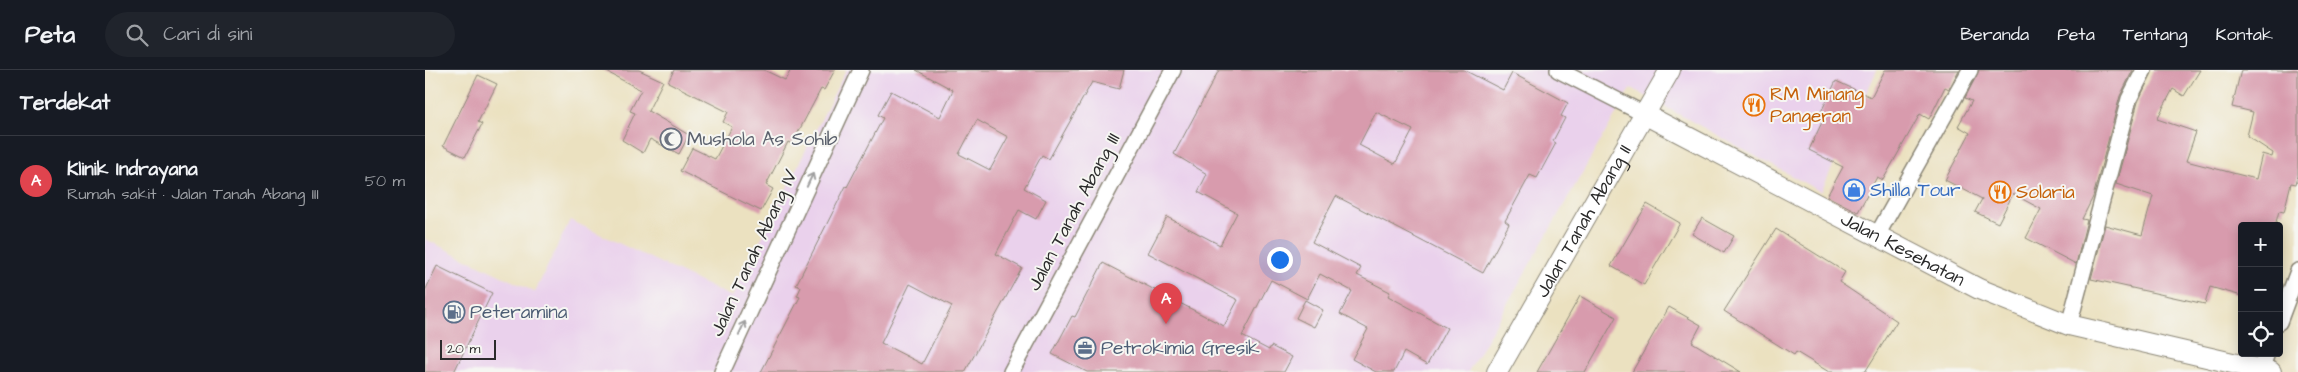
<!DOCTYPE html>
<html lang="id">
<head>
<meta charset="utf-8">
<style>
	body { margin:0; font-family:"Architects Daughter",sans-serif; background:#20242c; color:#f1f3f6 }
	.controls { position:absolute; right:15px; bottom:15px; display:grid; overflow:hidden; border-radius:5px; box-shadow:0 2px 12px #0003 }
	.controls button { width:45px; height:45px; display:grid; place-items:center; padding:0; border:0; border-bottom:1px solid #363941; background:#171b24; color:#f1f3f6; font:25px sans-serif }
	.scale { position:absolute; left:15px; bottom:12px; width:56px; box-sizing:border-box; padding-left:5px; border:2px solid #2b2b2b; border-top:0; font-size:14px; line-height:18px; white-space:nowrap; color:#2b2b2b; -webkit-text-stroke:4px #f6f6f2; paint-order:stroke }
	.you { position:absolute; left:854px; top:189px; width:18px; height:18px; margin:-12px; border:4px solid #fff; border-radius:50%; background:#1a73e8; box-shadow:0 0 0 8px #1a73e833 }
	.badge { display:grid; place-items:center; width:32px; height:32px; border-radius:50%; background:#d690ce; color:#fff; font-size:16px; font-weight:700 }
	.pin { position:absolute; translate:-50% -41px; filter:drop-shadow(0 1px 2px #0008) }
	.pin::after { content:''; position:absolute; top:26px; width:18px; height:15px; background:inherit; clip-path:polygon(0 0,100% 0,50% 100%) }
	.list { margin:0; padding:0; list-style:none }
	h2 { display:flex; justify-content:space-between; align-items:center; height:65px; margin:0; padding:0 20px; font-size:21px }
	h2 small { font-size:16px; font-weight:400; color:#9ea1a6 }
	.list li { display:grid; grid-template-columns:32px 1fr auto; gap:15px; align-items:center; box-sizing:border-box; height:90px; padding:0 20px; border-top:1px solid #363941 }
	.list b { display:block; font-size:19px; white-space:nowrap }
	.list p { margin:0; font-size:16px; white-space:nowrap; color:#9ea1a6 }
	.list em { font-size:16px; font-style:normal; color:#9ea1a6 }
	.icon { flex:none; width:28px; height:28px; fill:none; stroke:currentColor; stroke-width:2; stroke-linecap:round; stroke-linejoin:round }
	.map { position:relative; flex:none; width:1873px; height:302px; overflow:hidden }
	header { display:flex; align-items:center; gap:30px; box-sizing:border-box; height:70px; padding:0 25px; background:#171b24; border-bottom:1px solid #363941 }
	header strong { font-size:24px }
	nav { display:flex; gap:28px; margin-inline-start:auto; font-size:18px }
	.search { width:350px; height:45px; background:#20242c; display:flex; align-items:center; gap:12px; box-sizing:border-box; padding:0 18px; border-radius:28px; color:#9ea1a6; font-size:19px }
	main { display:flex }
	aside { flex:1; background:#171b24 }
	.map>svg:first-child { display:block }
	.built { fill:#ead1ec }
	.building { fill:#d89bad; fill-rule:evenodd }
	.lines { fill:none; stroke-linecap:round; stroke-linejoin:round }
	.minor-casing { stroke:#8b8676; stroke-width:18 }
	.tertiary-casing { stroke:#8b8676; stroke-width:22 }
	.minor { stroke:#fff; stroke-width:15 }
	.tertiary { stroke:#fff; stroke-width:20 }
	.oneway { stroke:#a0a0a0 }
	.labels { text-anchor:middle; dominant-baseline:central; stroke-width:4; stroke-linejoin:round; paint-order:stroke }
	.food-label { font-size:19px; fill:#c56008; stroke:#f6f6f2; text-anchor:start }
	.worship-label { font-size:19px; fill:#5b616d; stroke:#f6f6f2; text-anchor:start }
	.shop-label { font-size:19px; fill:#366cbe; stroke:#f6f6f2; text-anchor:start }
	.street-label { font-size:19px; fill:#2b2b2b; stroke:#f6f6f2 }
	.service-label { font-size:19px; fill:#4e5e75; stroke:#f6f6f2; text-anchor:start }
</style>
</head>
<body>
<header>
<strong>Peta</strong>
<div class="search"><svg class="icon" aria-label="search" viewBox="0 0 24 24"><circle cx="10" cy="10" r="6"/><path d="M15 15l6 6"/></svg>Cari di sini</div>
<nav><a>Beranda</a><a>Peta</a><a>Tentang</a><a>Kontak</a></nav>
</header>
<main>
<aside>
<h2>Terdekat<small></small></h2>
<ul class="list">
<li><span class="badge" style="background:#e0444e">A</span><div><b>Klinik Indrayana</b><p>Rumah sakit · Jalan Tanah Abang III</p></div><em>50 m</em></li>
</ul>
</aside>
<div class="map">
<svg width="1873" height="302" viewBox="0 0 1873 302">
	<rect width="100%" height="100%" fill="#f6f6f2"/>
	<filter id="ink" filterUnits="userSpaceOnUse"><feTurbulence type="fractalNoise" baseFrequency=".02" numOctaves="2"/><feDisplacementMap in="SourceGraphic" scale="10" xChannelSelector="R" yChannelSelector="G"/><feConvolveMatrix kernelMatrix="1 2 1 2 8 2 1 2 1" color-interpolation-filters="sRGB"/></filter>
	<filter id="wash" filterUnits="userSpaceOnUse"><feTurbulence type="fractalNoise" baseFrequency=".0096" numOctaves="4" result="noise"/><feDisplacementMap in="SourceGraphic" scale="20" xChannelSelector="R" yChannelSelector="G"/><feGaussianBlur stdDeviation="1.12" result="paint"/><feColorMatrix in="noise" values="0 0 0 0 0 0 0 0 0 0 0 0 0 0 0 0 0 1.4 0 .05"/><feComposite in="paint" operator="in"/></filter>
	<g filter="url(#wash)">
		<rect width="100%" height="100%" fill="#ebe1c0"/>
		<path class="built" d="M421 0H1452L1396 122 1206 18 1043 302H0V169L110 222 145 150 307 227Z"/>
		<g id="blocks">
			<path class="building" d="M178 0H214L238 11 223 41 264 65 254 84 225 69 218 83 197 70 210 43 205 41 216 20Z
				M249 0H339L360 10 366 0H410L399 20 396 19 367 74 363 72 341 115 348 119 336 141 255 101 267 78 290 89 307 57 298 52 303 42 243 12Z
				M491 0H699L694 19 667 12 624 89 617 85 599 118 621 130 611 149 594 140 571 184 597 198 540 302H336L375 227 372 226 376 217 371 215 421 116 422 117 458 48 453 45 466 21 515 47 528 20ZM552 50 583 67 565 100 534 84ZM485 214 527 236 497 294 456 273Z
				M794 0H1039L1078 20 1087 3 1143 33 1136 46 1140 48 1128 71 1131 73 1112 108 1105 105 1080 151 1084 154 1058 203 911 126 887 172 936 198 932 205 965 222 963 226 1022 258 1002 295 979 282 969 302H951L927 289 943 259 915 244 927 221 895 204 882 229 846 210 817 266 844 280 846 276 867 287 859 302H662L627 284 647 246 650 247 678 193 799 256 813 230 723 183 742 147 795 175 812 143 773 122 782 104 749 84ZM951 42 988 60 970 94 934 75Z
				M1460 0H1534L1524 19 1520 17 1504 49 1495 44 1458 110 1452 107 1433 142 1402 126 1418 97 1384 80 1399 48 1394 46 1411 11 1446 27Z
				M1554 0H1708L1695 26 1668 127 1657 149 1662 150 1651 194 1601 168 1616 139 1588 124 1573 153 1550 142 1557 129 1520 110 1545 63 1533 56 1547 31 1540 28Z
				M1728 0H1775L1759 26 1748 19 1732 49 1771 62 1761 91 1831 109 1837 84 1847 87 1848 83 1822 66 1828 42 1807 37 1816 0H1873V106L1871 114 1866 113 1859 142 1854 141 1850 156H1817V226L1785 217 1780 234 1666 209 1680 155 1717 165 1728 126 1691 114 1713 32Z
				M53 5 72 14 53 52 57 54 40 87 18 76Z
				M1222 134 1255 153 1219 215 1186 196Z
				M1277 148 1309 166 1299 183 1267 164Z
				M1351 159 1420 202 1414 212 1472 251 1440 302H1404L1371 282 1369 285 1299 241Z
				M12 196 67 223 29 302H0V221Z
				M1155 226 1191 247 1160 302H1112Z
				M880 230 898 240 889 257 871 248Z
				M1244 237 1276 255 1267 272 1316 302H1207Z"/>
		</g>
	</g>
	<g filter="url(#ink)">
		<use href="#blocks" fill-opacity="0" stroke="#8b8676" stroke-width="1"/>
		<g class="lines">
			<g class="minor-casing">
				<path id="minor" d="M1133 0 1219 44
					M1451 167 1545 0
					M1854 252 1873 201
					M1644 255 1704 29 1719 0
					M1836 300 1842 283
					M297 302 436 0
					M586 302 748 0"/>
			</g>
			<g class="tertiary-casing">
				<g id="tertiary">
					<path id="s1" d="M1219 44 1554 219 1644 255 1846 302"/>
					<path id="s2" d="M1072 302 1245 0"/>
				</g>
			</g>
			<use href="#minor" class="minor"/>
			<use href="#tertiary" class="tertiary"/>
		</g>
		<defs><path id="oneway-shaft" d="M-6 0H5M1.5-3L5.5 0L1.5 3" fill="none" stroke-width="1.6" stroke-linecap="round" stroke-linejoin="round" transform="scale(1.25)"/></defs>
		<g class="oneway">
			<use href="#oneway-shaft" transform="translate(385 110) rotate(-65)"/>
			<use href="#oneway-shaft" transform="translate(317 258) rotate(-65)"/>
		</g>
	</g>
	<defs>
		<g id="restaurant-ring" transform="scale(1.125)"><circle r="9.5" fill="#f6f6f2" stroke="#e8710a" stroke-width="1.5"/><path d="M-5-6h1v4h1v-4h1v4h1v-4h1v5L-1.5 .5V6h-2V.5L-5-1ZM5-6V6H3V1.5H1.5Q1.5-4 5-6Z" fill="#e8710a"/></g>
		<g id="mosque-ring" transform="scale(1.125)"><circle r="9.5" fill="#f6f6f2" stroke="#6b7280" stroke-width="1.5"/><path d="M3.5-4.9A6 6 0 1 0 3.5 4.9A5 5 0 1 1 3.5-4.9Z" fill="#6b7280"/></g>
		<g id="shop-ring" transform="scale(1.125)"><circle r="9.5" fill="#f6f6f2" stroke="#3f7fe0" stroke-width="1.5"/><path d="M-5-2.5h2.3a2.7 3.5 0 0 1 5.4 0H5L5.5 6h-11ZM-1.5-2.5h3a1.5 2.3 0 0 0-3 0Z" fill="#3f7fe0"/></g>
		<g id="fuel-ring" transform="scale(1.125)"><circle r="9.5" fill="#f6f6f2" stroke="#5c6f8a" stroke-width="1.5"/><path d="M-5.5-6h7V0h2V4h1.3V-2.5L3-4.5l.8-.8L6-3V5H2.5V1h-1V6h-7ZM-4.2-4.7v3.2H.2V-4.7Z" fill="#5c6f8a"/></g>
		<g id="office-ring" transform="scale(1.125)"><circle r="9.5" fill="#f6f6f2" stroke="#5c6f8a" stroke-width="1.5"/><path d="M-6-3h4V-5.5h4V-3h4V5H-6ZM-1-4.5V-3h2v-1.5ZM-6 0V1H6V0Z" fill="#5c6f8a"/></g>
	</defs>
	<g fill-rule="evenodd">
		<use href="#restaurant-ring" x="1329" y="35"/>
		<use href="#mosque-ring" x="246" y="69"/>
		<use href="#shop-ring" x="1429" y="120"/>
		<use href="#restaurant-ring" x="1575" y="122"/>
		<use href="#fuel-ring" x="29" y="242"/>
		<use href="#office-ring" x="660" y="278"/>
	</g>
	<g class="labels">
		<g class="food-label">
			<text x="1345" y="24">RM Minang<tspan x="1345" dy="22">Pangeran</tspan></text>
			<text x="1591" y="122">Solaria</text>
		</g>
		<g class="worship-label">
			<text x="262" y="69">Mushola As Sohib</text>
		</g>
		<g class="shop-label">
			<text x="1445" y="120">Shilla Tour</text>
		</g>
		<g class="street-label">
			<text transform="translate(649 142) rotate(-62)">Jalan Tanah Abang III</text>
			<text stroke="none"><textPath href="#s2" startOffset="174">Jalan Tanah Abang II</textPath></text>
			<text stroke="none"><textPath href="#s1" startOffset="292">Jalan Kesehatan</textPath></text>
			<text transform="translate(329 183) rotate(-65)">Jalan Tanah Abang IV</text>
		</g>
		<g class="service-label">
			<text x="45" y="242">Peteramina</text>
			<text x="676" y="278">Petrokimia Gresik</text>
		</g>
	</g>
</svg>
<div class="controls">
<button>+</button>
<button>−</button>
<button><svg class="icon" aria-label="locate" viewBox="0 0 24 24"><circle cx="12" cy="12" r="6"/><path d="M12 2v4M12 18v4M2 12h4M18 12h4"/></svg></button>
</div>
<div class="scale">20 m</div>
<div class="you"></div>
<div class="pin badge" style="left:741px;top:254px;background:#e0444e">A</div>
</div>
</main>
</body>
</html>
